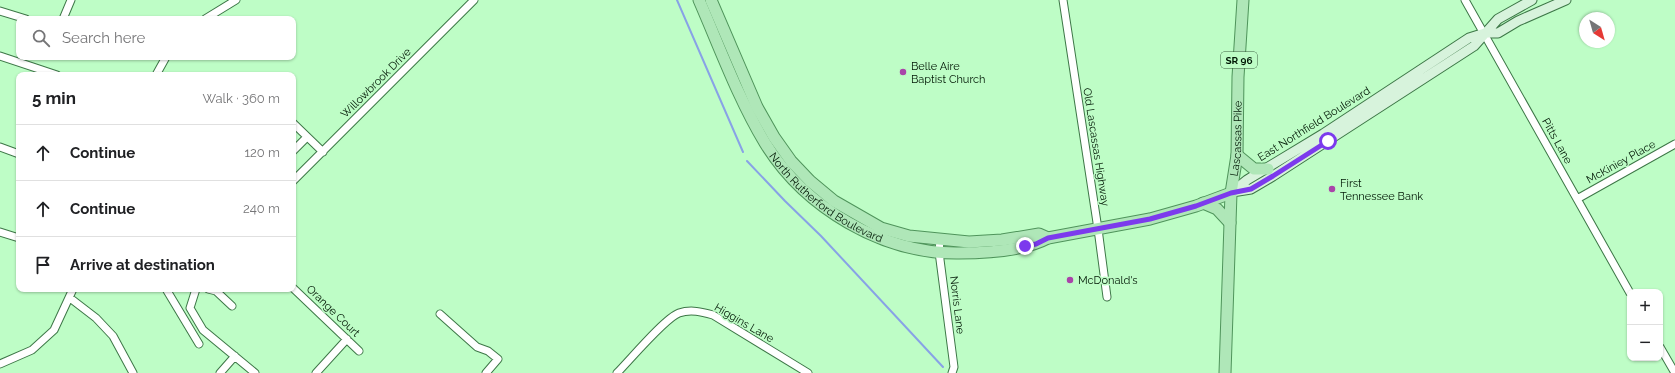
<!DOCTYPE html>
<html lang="en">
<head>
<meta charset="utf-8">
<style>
	body { margin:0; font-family:Raleway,sans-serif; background:#f2f2f2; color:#202124 }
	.controls { position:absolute; right:12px; bottom:12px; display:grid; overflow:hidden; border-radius:8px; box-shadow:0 1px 3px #0004 }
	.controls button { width:36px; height:36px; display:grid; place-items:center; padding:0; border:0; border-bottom:1px solid #e0e0e0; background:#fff; color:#202124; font:20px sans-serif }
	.compass { position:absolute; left:1579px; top:12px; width:36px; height:36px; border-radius:50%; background:#fff; box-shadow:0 1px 3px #0004; rotate:143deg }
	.stop { position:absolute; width:12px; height:12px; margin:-9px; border:3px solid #7c3aed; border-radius:50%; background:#fff }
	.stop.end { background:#7c3aed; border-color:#fff; box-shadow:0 1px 4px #0008 }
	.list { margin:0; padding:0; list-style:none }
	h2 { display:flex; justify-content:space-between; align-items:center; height:52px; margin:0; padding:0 16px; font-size:17px }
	h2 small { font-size:13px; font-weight:400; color:#757577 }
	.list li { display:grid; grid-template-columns:26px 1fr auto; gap:12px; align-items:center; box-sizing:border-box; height:56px; padding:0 16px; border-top:1px solid #e0e0e0 }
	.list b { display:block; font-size:15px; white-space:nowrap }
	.list em { font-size:13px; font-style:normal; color:#757577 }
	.icon { flex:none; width:22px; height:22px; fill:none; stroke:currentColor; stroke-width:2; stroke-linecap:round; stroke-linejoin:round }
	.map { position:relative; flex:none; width:1675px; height:373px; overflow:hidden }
	.search { position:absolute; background:#fff; box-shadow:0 1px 3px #0004; left:16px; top:16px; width:280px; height:44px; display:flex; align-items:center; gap:10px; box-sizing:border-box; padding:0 14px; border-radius:8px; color:#757577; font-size:15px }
	.panel { position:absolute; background:#fff; box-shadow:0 1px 3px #0004; left:16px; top:72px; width:280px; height:220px; border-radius:8px }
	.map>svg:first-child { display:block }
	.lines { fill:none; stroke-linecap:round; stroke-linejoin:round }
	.stream { stroke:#88a2e6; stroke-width:2 }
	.minor-casing { stroke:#3d7747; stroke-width:9 }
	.secondary-casing { stroke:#3d7747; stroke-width:11 }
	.primary-casing { stroke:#4f945b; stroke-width:13 }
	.minor { stroke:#fff; stroke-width:7 }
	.secondary { stroke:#d7f3dc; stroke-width:9 }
	.primary { stroke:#afe7b8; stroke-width:11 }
	.route { stroke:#7c3aed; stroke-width:5 }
	.poi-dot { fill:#a944a9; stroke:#befdc6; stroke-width:1.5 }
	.labels { text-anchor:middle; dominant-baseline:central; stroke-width:3; stroke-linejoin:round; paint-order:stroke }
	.shield { fill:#befdc6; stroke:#3a5c3f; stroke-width:1 }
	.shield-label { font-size:10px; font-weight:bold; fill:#011705 }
	.poi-label { font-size:11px; fill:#011705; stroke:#befdc6; text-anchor:start }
	.street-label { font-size:11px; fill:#011705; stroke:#befdc6 }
</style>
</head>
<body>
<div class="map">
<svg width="1675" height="373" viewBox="0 0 1675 373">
	<rect width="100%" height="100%" fill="#befdc6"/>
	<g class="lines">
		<path class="stream" d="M677 0 743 152
			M747 161 785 201 821 236 943 367"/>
		<g class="minor-casing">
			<path id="minor" d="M1063 0 1098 229 1107 297
				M1465 0 1630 293
				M0 11 26 19
				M63 19 71 0
				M205 19 236 0
				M0 56 57 75
				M156 75 166 57
				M293 123 323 152
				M0 147 19 154
				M293 151 307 137
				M293 181 474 0
				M1577 199 1675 144
				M0 232 19 238
				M940 240 939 252 954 367 952 373
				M293 288 359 351
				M166 289 199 344
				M196 289 190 308 203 330 255 373
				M208 289 216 291 232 306
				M70 298 96 318 113 336 133 373
				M440 314 477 347 488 351 498 359 486 373
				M1660 347 1675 373
				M0 364 32 350 54 330 73 289
				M220 373 235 356
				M316 373 347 339
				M617 373C630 360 665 318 679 313 691 309 702 312 713 315L808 373"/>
		</g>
		<g class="secondary-casing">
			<path id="secondary" d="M1232 192 1251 189 1273 176 1474 46 1498 19 1532 0
				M1231 193 1247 180 1323 134 1469 38 1485 33H1498L1518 21 1566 0"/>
		</g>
		<g class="primary-casing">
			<g id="primary">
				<path id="s1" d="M699 0C720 48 738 98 765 143 805 208 883 254 959 253 986 253 1024 251 1048 238L1150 219 1196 206 1231 193"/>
				<path d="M711 0 757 107 774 137 791 161 810 181 834 201 881 228 909 236 969 242 1002 240 1039 234 1048 238"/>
				<path d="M1237 155 1254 169H1268"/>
				<path d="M1203 203 1217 209 1230 223"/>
				<path id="s2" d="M1225 373 1231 193 1237 155 1238 77 1243 0"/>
			</g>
		</g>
		<use href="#minor" class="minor"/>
		<use href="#secondary" class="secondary"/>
		<use href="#primary" class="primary"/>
	</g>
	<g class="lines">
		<path class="route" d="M1025 246 1036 244 1048 238 1150 219 1196 206 1231 193 1251 189 1273 176 1328 141"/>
	</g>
	<g class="poi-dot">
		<circle cx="903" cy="72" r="4"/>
		<circle cx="1332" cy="189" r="4"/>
		<circle cx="1070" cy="280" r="4"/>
	</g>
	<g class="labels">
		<rect class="shield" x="1221" y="52" width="36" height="16" rx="3"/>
		<g class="shield-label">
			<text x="1239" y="60">SR 96</text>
		</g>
		<g class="poi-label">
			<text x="911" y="66">Belle Aire<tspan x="911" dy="13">Baptist Church</tspan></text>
			<text x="1340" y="183">First<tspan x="1340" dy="13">Tennessee Bank</tspan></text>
			<text x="1078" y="280">McDonald's</text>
		</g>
		<g class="street-label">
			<text transform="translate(376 83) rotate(-45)">Willowbrook Drive</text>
			<text transform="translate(1314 124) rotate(-32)">East Northfield Boulevard</text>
			<text stroke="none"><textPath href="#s2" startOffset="235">Lascassas Pike</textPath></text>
			<text transform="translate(1557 141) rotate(61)">Pitts Lane</text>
			<text transform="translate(1096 147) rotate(81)">Old Lascassas Highway</text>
			<text transform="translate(1621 162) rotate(-29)">McKiniey Place</text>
			<text stroke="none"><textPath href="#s1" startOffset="241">North Rutherford Boulevard</textPath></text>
			<text transform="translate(957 305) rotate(83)">Norris Lane</text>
			<text transform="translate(333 311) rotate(44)">Orange Court</text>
			<text transform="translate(744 323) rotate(30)">Higgins Lane</text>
		</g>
	</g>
</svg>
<div class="controls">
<button>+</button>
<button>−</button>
</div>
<svg class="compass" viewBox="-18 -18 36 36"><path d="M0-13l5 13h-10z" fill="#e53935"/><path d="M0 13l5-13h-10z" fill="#757577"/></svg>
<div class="stop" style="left:1328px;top:141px"></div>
<div class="stop end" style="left:1025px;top:246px"></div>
<div class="search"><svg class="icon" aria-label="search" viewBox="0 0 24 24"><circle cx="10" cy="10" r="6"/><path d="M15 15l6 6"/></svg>Search here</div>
<section class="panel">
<h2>5 min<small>Walk · 360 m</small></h2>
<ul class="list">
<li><svg class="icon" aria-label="ahead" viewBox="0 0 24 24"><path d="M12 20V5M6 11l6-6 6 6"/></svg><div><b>Continue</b></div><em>120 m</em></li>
<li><svg class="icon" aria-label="ahead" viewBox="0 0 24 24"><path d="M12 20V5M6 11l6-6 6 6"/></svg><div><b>Continue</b></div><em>240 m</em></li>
<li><svg class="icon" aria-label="arrive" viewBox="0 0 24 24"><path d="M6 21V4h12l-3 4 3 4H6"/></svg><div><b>Arrive at destination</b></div></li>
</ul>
</section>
</div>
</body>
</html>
